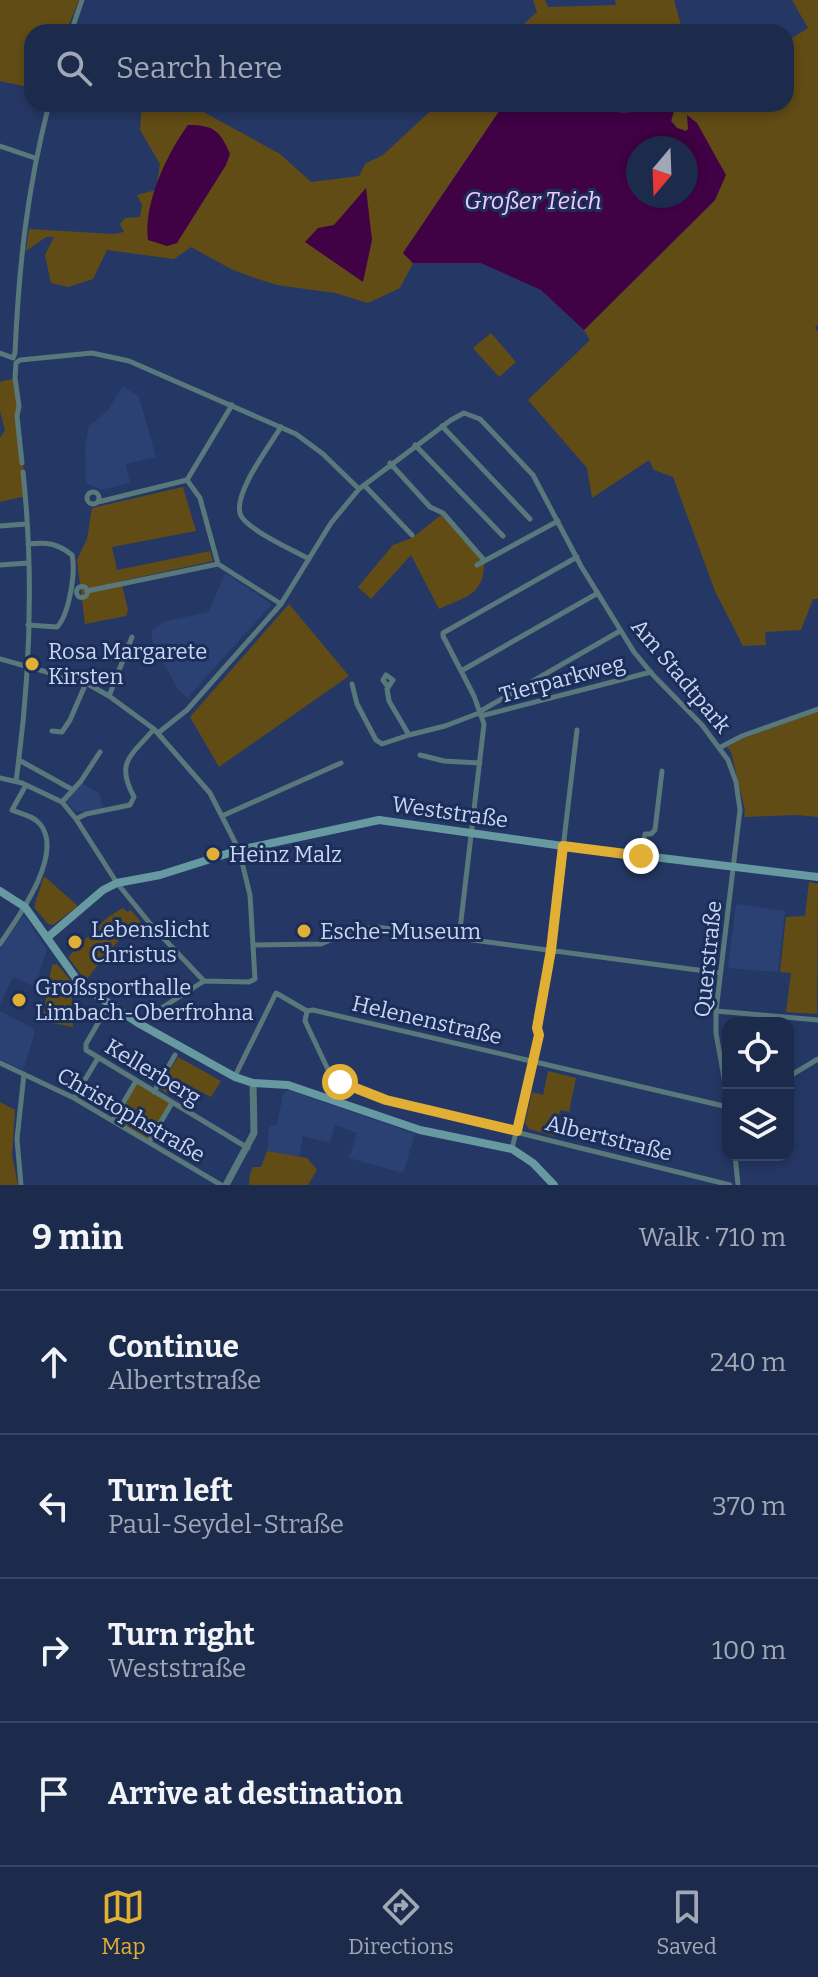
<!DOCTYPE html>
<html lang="en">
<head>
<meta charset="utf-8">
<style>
	body { margin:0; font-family:Bitter,serif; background:#293656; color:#f1f3f6 }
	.controls { position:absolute; right:24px; bottom:24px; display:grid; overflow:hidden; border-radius:16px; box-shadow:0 4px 12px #0003 }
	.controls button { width:72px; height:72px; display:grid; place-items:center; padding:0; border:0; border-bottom:2px solid #3a4664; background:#1c2a4c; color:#f1f3f6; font:40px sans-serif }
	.compass { position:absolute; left:626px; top:136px; width:72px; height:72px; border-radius:50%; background:#1c2a4c; box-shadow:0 4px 12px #0003; rotate:199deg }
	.stop { position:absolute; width:24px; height:24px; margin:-18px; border:6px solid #e1af34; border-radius:50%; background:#fff }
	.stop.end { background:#e1af34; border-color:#fff; box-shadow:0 2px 8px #0008 }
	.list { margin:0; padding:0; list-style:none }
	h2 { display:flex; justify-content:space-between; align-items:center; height:104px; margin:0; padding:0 32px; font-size:34px }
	h2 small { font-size:26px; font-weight:400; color:#a0a7b5 }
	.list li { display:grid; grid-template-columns:52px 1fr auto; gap:24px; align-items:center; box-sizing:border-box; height:144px; padding:0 32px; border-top:2px solid #3a4664 }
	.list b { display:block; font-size:30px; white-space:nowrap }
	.list p { margin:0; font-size:26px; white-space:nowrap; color:#a0a7b5 }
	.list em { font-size:26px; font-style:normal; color:#a0a7b5 }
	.icon { flex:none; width:44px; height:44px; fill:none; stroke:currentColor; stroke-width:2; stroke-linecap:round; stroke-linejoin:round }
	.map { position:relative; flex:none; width:818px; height:1185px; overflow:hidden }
	.search { position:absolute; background:#1c2a4c; box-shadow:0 4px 12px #0003; left:24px; right:24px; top:24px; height:88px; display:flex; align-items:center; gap:20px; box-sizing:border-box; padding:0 28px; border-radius:24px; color:#a0a7b5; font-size:30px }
	.sheet { height:680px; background:#1c2a4c }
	nav { display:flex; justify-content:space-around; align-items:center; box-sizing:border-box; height:112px; border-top:2px solid #3a4664; background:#1c2a4c; font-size:22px; color:#a0a7b5 }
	nav a { display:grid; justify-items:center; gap:4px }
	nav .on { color:#e1af34 }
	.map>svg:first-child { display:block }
	.built { fill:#2b4174 }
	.green { fill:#624c16 }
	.water { fill:#410145; fill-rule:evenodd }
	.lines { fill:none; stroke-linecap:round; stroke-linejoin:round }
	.minor { stroke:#58787c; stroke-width:5 }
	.tertiary { stroke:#58787c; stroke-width:7 }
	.secondary { stroke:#669aa0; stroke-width:8 }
	.route { stroke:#e1af34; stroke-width:10 }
	.poi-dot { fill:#e1af34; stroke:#1b2d59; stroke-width:3 }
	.labels { text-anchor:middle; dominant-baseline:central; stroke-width:6; stroke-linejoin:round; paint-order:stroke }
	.poi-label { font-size:22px; fill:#c9d6f2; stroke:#1b2d59; text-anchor:start }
	.street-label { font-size:22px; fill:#c9d6f2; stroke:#1b2d59 }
	.water-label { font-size:24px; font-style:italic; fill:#f4caf5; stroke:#1b2d59 }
</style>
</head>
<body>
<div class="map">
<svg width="818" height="1185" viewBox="0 0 818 1185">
	<rect width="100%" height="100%" fill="#253865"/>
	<path class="built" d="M123 386 139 397 156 457 126 464 130 483 101 490 86 483 85 449 89 426 107 411Z
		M225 573 272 604 187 698 177 688 154 645 151 631 166 621 209 612Z
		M82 783 100 794 102 808 76 812 64 800Z
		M736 904 785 911 778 972 728 968Z
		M24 914 47 950 35 987 13 977 0 1004V950Z
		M0 1011 33 1028 35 1032 23 1070 0 1059Z
		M289 1090 415 1134 403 1173 349 1158 357 1133 335 1125 330 1143 303 1136 299 1157 267 1151 269 1125H277L283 1094Z"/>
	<path class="green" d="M0 0H79L66 32H32V88L0 81Z
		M533 0H545L548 7 616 5 615 0H674L683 32H515L537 12Z
		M792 0H818V325L815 327 818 332V599H813L801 630 765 632 766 645 743 646 715 591 673 477 654 470 649 460 592 498 587 468 528 400 590 340 584 330 715 200 689 129 686 131 677 128 671 121 674 111 678 108 675 104H786V42L808 28Z
		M142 104H189L280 154 311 182 359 176 365 164 383 155 438 104H504L403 253 413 263 400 288 368 303 335 293 277 285 252 277 231 269 191 247 174 259 107 250 93 279 68 287 51 283 45 255 54 237H46L26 251 29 229 113 234 124 232 120 224 125 218 140 217 142 205 137 195 156 190 160 164 140 130Z
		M491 333 516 362 499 377 473 348Z
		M15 378 26 496 0 502V438L5 430 0 411V382Z
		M183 487 196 531 112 547 117 570 210 551 213 561 121 581 128 610 126 616 85 624 77 560 87 539 92 508Z
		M441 515 484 560C485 595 467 596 439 609L411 555 371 599 358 587 393 545 412 538Z
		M289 604 349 676 219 767 190 717Z
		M818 711V817L797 815 744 817 745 810 731 752 727 747 744 738Z
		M44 876 78 906 53 925 48 924 34 907Z
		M809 882 818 884 817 1014 786 1012 791 973 780 972 786 917 805 916Z
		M123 908 127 912 131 910 147 929C139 932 130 933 122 937 119 939 89 975 86 981L68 957 108 917Z
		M57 964 71 981 73 1027 42 1021 52 965Z
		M178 1057 221 1081 211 1097 177 1079 168 1094 159 1088Z
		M548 1071 576 1078 569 1112 560 1110 554 1136 529 1129 525 1123 532 1092 543 1095Z
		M136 1081 172 1103 149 1142 113 1120Z
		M0 1102 15 1110 12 1155 18 1185H0Z
		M267 1151 307 1158 317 1170 308 1185H249L250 1174 253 1167H261Z"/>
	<path class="water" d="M504 104H613L620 113 648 111 663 104H675L678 108 674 111 671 121 677 128 686 131 688 129 687 115 697 123 726 175 715 200 584 330 541 290 481 263H413L403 253ZM638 148H686V196H638Z
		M188 125C213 125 220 130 230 154L226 165 177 243 167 246 148 240C143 205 167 153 188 125Z
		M366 188 372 240 363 282 305 242 318 228 334 225Z"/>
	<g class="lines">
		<path class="minor" d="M71 32 82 0
			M0 146 35 158
			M0 353 13 358 15 353C19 264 27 190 49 104
			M442 426 530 519
			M281 427C270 445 231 496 241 516 250 531 293 550 309 559
			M415 445 503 536
			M22 463 17 416 19 406 15 378 16 363 20 360 92 353 129 361 296 434 323 454 359 489
			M390 463 430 507 443 513 484 560
			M187 480 200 498 218 564 281 604
			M364 485 412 535
			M87 498a6 6 0 1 1 12 0a6 6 0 1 1-12 0Z
			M98 502 187 480 232 405
			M0 526 26 524
			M0 565 28 563
			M477 565 558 521
			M76.5 592a5.5 5.5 0 1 1 11 0a5.5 5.5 0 1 1-11 0Z
			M87 591 218 564
			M28 625 57 627C69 615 76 572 72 555 57 543 47 542 28 544
			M0 659 86 683 109 696 154 729 210 793 239 850 250 895 255 979 249 982 204 981 138 1023
			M461 671 598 593
			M352 684 357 704 376 740 382 744 409 735
			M388 687 383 680 386 675 393 680 387 689 389 701 409 735 445 726 479 713
			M109 696 132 637
			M479 712 620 631
			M481 716 651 672
			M52 731 62 732 70 720 86 683
			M158 733 187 710 281 604 331 523 359 489 451 420 464 413 480 419 533 475 581 566 634 652 653 675 702 725 728 760 736 782 740 810 716 1011V1033L728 1100
			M719 748 742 736 818 709
			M420 755 444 761 480 763
			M19 760 73 790
			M0 778 22 783 62 802 76 819 117 883 152 926 204 981
			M16 781C30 680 34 574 23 472
			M62 802 81 781 100 752
			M222 816 341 763
			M76 819 86 814 130 805 134 797C115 762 131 756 154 729
			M641 856 645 834H651L655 830 662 771
			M459 938 484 724 474 696 443 636V633L577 557
			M0 944C17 919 65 854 40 824 34 816 21 814 12 810L26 785
			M253 945 321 944 351 931 376 927 720 973
			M109 1004 86 1044V1050L248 1148
			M307 1011 305 1021 332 1078 386 1100 730 1185
			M716 1011 818 1020
			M0 1063 74 1098 221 1185
			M235 1076 276 993 307 1011 313 1010 728 1107
			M788 1077 818 1059
			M154 1092 175 1055
			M74 1098 98 1058
			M113 1120 136 1081
			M149 1142 172 1103
			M512 1149 539 1035 537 1028 551 950 577 730
			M735 1155 738 1185
			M21 1185 17 1139 24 1074"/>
		<path class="tertiary" d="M226 1185 254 1133 253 1083"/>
		<path class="secondary" d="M0 891 25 907 80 984 138 1023 235 1077 253 1083 288 1085 420 1130 512 1149 533 1163 554 1185
			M48 937 103 890 117 883 160 875 239 850 379 820 563 846 818 877"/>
	</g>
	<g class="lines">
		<path class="route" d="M340 1082 386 1100 517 1131 539 1035 537 1028 551 950 563 846 641 856"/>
	</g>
	<g class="poi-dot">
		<circle cx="32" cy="664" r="8"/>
		<circle cx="213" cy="854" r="8"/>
		<circle cx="304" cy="931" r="8"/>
		<circle cx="75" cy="942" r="8"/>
		<circle cx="19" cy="1000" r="8"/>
	</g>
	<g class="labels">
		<g class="poi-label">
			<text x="48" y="651">Rosa Margarete<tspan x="48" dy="25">Kirsten</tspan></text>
			<text x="229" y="854">Heinz Malz</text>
			<text x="91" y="929">Lebenslicht<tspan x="91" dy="25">Christus</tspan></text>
			<text x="320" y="931">Esche-Museum</text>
			<text x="35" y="987">Großsporthalle<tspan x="35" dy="25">Limbach-Oberfrohna</tspan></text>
		</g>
		<g class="street-label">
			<text transform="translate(681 676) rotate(50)">Am Stadtpark</text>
			<text transform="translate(562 679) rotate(-15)">Tierparkweg</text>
			<text transform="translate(450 812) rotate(8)">Weststraße</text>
			<text transform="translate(708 959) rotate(-84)">Querstraße</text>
			<text transform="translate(427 1020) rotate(13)">Helenenstraße</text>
			<text transform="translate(153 1072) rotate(31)">Kellerberg</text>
			<text transform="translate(131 1115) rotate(30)">Christophstraße</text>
			<text transform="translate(609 1138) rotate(14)">Albertstraße</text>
		</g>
		<g class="water-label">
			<text x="533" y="201">Großer Teich</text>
		</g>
	</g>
</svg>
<div class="controls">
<button><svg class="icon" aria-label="locate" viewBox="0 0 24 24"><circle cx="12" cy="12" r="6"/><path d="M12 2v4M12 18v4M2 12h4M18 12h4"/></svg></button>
<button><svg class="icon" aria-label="layers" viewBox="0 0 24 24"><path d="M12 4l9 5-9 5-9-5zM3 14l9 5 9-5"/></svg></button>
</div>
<svg class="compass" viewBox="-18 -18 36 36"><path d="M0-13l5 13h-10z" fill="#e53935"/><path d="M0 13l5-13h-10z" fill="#a0a7b5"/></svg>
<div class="stop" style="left:340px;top:1082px"></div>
<div class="stop end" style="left:641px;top:856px"></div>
<div class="search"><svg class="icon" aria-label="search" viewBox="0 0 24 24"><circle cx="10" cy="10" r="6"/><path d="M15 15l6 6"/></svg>Search here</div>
</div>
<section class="sheet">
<h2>9 min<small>Walk · 710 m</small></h2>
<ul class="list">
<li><svg class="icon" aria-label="ahead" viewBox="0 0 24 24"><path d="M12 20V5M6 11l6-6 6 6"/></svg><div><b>Continue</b><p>Albertstraße</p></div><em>240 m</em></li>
<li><svg class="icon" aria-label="left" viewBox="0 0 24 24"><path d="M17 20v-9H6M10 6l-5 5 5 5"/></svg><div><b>Turn left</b><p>Paul-Seydel-Straße</p></div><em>370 m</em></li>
<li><svg class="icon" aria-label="right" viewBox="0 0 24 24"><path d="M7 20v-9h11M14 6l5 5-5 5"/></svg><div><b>Turn right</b><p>Weststraße</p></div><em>100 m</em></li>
<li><svg class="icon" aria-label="arrive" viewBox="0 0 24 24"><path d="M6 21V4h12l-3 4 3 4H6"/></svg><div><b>Arrive at destination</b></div></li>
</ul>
</section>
<nav>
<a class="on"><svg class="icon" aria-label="map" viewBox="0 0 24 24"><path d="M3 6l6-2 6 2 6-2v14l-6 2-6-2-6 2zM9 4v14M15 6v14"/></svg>Map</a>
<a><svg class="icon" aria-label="directions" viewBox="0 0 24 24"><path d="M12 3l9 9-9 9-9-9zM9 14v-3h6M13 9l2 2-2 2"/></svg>Directions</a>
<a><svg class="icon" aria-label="saved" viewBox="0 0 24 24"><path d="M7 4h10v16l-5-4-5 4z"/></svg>Saved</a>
</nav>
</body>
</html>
